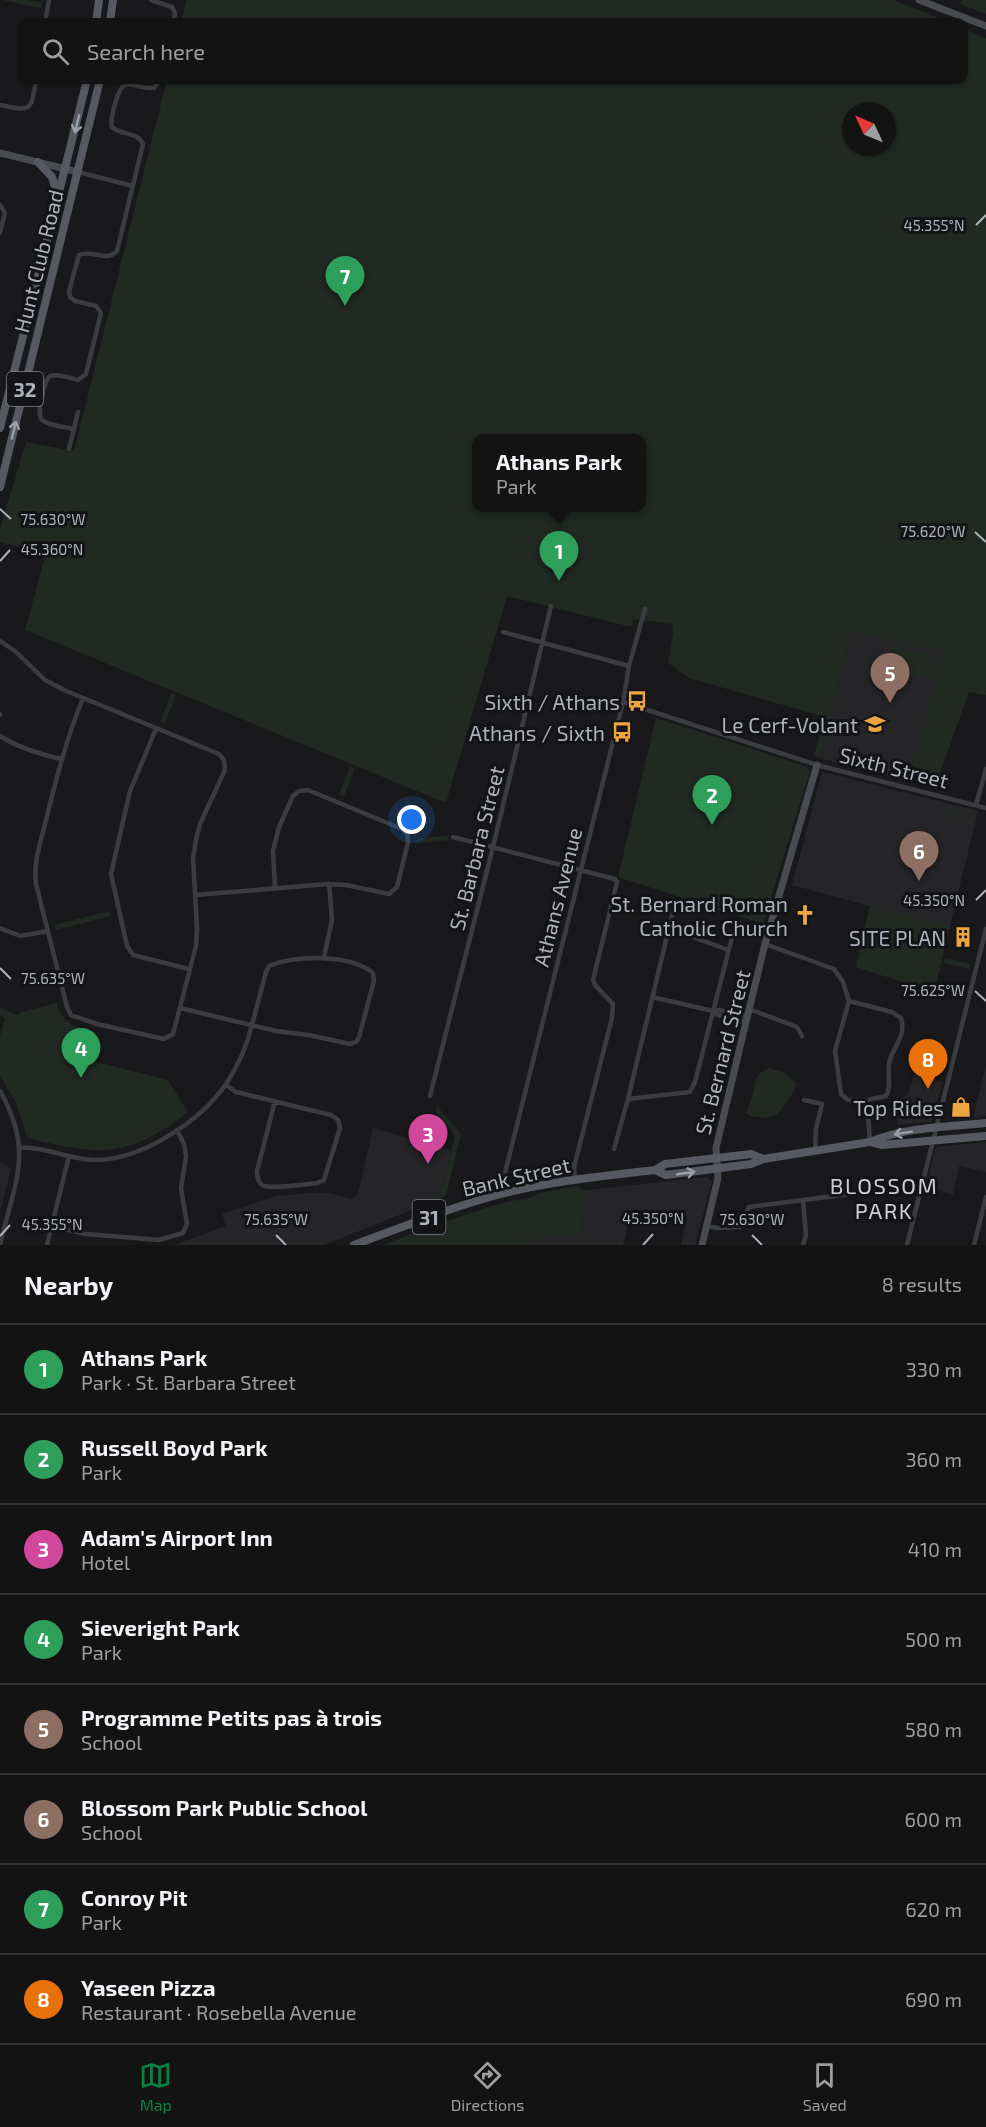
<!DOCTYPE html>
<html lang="en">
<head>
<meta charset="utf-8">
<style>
	body { margin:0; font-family:"Exo 2",sans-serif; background:#1c1c1d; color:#f1f3f6 }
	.compass { position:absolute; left:842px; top:102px; width:54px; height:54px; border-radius:50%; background:#131314; box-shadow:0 2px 4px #0004; rotate:314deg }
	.you { position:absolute; left:412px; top:820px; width:21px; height:21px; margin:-15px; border:4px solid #fff; border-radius:50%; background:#1a73e8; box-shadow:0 0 0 9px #1a73e833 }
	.badge { display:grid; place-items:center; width:39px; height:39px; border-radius:50%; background:#0b8043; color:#fff; font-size:20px; font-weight:700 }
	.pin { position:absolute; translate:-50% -50px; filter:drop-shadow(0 2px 3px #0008) }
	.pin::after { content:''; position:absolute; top:32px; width:21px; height:18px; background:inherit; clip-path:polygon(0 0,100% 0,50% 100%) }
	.popup { position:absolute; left:472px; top:434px; width:174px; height:78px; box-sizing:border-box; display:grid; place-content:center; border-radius:12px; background:#131314; filter:drop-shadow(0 2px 4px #0005); font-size:20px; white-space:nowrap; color:#9d9ea0 }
	.popup b { font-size:22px; color:#f1f3f6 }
	.popup::after { content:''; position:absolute; left:50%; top:100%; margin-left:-12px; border:12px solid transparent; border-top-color:#131314 }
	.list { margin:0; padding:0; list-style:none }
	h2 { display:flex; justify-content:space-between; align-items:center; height:78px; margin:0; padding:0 24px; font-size:26px }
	h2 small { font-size:20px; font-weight:400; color:#9d9ea0 }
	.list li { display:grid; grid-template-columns:39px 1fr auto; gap:18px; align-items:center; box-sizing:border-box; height:90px; padding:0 24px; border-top:2px solid #323234 }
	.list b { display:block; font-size:22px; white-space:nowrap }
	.list p { margin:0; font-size:20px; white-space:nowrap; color:#9d9ea0 }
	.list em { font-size:20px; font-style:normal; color:#9d9ea0 }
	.icon { flex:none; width:33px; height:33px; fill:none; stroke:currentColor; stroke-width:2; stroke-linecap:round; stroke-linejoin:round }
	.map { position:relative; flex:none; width:986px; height:1245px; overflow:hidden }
	.search { position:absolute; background:#131314; box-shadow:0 2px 4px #0004; left:18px; right:18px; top:18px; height:66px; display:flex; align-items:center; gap:15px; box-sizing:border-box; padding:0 21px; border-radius:12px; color:#9d9ea0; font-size:22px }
	.sheet { height:798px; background:#131314 }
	nav { display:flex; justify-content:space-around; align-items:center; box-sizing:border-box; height:84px; border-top:2px solid #323234; background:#131314; font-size:16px; color:#9d9ea0 }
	nav a { display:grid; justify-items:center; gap:3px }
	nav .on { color:#0b8043 }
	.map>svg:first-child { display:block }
	.built { fill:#252528 }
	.green { fill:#212922; fill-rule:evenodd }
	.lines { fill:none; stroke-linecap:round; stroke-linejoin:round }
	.street { stroke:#3a3c40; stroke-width:4.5 }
	.secondary { stroke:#484b50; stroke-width:7 }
	.primary { stroke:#56595f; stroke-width:8 }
	.oneway { stroke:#9ba0a8 }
	.ticks { fill:none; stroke:#acb2ba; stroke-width:2 }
	.labels { text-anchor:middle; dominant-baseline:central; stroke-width:6; stroke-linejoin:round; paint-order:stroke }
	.shield { fill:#141416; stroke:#7e8389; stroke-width:1.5 }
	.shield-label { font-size:20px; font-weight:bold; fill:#acb2ba }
	.street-label { font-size:21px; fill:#acb2ba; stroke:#141416 }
	.poi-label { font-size:21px; fill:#acb2ba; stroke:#141416; text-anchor:end }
	.neighbourhood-label { font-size:22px; letter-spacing:1.5px; fill:#cdd0d7; stroke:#141416 }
	.ticks-label { font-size:15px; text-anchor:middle; fill:#acb2ba; stroke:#141416; stroke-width:6; stroke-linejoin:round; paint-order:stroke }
</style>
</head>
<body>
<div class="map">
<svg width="986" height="1245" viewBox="0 0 986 1245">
	<rect width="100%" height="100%" fill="#19191b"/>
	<path class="built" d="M852 630 945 652 908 782 820 758Z
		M822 772 978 811 934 992 856 967 870 906 792 885Z
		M986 1065V1116L973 1118Z
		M915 1074 943 1082 931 1122 897 1125 899 1099 907 1096Z
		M373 1128 451 1150 439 1199 324 1245H174L226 1226 222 1214 276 1196 311 1193H328L352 1199 358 1194Z
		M986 1142V1176V1172L959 1166 953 1195 926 1187 936 1147Z
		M0 1162 11 1168 0 1212Z
		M707 1177 712 1182 695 1245H681L687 1217 631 1214 623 1245H529L532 1238 580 1233 588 1190Z"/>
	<path class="green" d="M2 0H28L42 3 41 8Z
		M187 0H893L948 22H181Z
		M961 0H986V14L960 4Z
		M964 29 986 38V695L969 692 936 784 910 776 944 652 852 630 820 758 814 756 825 717 689 678 668 663 673 633 672 624 634 619 631 627 507 596 446 803 25 630 46 553 0 542V529L26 442 74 451 167 80H964ZM851 111H887V147H851ZM476 438H642V508H476Z
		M893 646 937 658 931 680 887 668Z
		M172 693 176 695 165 723 160 721Z
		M656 718 805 766 810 771 763 924 618 877Z
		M350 767 355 769 344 796 339 794Z
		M947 809 966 813 963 823 957 821 956 818 945 815Z
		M449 835 448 840 416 844 417 839Z
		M870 906 950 926 934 992 856 967Z
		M110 911 111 916 56 930 54 925Z
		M945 958 971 964 970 969 944 963Z
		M57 1003C62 1024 75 1027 95 1032L88 1060 168 1080 188 1112C127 1160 97 1155 27 1138L16 1102 0 1076V1036L5 1018 0 1016V1008L17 1015 22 1012Z
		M769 1068C780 1071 790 1073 796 1084L794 1092 777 1115 767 1118 750 1116 746 1113C748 1106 752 1099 753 1092 756 1079 755 1074 769 1068Z
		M438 1107 461 1134 446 1196 439 1199 455 1135 435 1111Z
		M576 1186 583 1190H588L580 1233 531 1240 529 1245H383C422 1229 462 1215 503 1203 513 1199 531 1201 539 1193Z"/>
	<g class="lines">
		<path class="street" d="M151 0 172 7 175 13 174 22
			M45 22 49 0
			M0 105C32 112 31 111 36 80
			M78 172 133 186
			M0 205 5 213 0 233
			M24 390 43 395
			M74 429C65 427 49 426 42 420 36 415 44 380 50 376 57 373 71 378 78 380L86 374 101 313 96 306 75 301 70 297 69 291 79 255C93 249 105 263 117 251L143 144C137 131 122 136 112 127 110 119 113 112 115 104 124 71 132 90 154 88L160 80
			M69 449 78 412
			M503 632 629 666
			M0 641 15 651 45 680 64 690 219 754 224 760 225 770 200 824 196 840 193 858 197 929 196 946 173 1034 164 1039 97 1024 71 1015 67 1007 36 884C33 862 41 841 46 820 57 776 66 740 83 698
			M623 702 817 765 986 808
			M0 715V714
			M156 729 130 791 111 874 127 946 133 955 189 969
			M0 736C19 748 39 754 61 759
			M976 805 986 769
			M453 837 615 879 617 882 593 980 595 985 613 1004 612 1018 574 1167 575 1180
			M195 895 328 884 346 885 389 894 397 887 408 842 407 834 402 829 308 790 299 791 293 796 279 827 273 851 275 888
			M0 928 20 936 48 931
			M669 928 728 950
			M765 944 834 969 843 982 849 1001 835 1051 841 1094 848 1100H867L886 1096C892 1086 887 1074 889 1063 893 1047 907 1035 901 1018L892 1012 849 1001
			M324 957 332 920 329 884
			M652 997 713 1011
			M749 1009 797 1027 802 1036
			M746 1022 718 1015 713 1011 719 1010 747 1016
			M226 1085 236 1092 331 1115 338 1120 340 1128 324 1180 317 1183C306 1184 271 1190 262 1185 258 1182 257 1176 257 1171L275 1101
			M0 1091C35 1152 14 1183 0 1245
			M430 1096 493 847 551 606
			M628 1099 690 1092 695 1082 735 926
			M804 1100 822 1104 816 1129 815 1151
			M867 1100 870 1142
			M20 1148C43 1146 69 1159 93 1160 140 1161 200 1122 226 1084 238 1066 247 1046 252 1025L266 972 269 966C297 955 350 954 373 973L374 981 359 1037 356 1042 350 1044 309 1035 276 1031 180 1008
			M614 1149 628 1099 675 903
			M504 1193 503 1181 623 702 629 666 645 609
			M52 1226 86 1234 159 1240 183 1233 187 1224 181 1188 186 1157 184 1144 177 1130
			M707 1226 717 1228 740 1227 749 1207 858 1193
			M47 1245 69 1156
			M803 1245 806 1235 803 1200
			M907 1245 986 929
			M974 1245 986 1197"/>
		<path class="secondary" d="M919 0 986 26
			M0 153 78 172
			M702 1245 718 1178 716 1148 746 1022 765 944 817 765"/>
		<path class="primary" d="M96 22 99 0
			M110 22 113 0
			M38 162 52 177 58 196
			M0 428 87 80
			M0 487 100 80
			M870 1142 882 1145 986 1136
			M655 1170 666 1175 751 1164 763 1159 870 1142C905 1127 948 1127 986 1123
			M354 1245C403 1227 451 1207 501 1194 551 1181 604 1176 655 1170L665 1164 751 1154 763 1159"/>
	</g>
	<defs><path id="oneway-shaft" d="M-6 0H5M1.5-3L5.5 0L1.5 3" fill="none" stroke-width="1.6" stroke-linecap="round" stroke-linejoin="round" transform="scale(1.5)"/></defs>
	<g class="oneway">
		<use href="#oneway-shaft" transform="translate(77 124) rotate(104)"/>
		<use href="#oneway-shaft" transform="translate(14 430) rotate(-76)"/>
		<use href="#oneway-shaft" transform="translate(903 1133) rotate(171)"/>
		<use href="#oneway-shaft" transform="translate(686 1173) rotate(-8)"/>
	</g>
	<path class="ticks" d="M976 225 986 215M0 509 11 519M975 532 986 542M0 561 10 550M976 900 986 890M0 968 11 979M975 991 986 1001M276 1235 286 1245M752 1235 762 1245M0 1236 10 1225M643 1245 653 1234"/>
	<defs>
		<g id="bus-bare" transform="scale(1.62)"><path d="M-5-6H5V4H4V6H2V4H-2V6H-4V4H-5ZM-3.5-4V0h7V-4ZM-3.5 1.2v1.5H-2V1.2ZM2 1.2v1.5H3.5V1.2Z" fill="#eda53f" stroke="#141416" stroke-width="2.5" paint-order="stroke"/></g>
		<g id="school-bare" transform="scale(1.62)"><path d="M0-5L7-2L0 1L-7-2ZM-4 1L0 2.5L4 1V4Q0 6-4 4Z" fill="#eda53f" stroke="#141416" stroke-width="2.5" paint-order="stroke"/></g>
		<g id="church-bare" transform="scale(1.62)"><path d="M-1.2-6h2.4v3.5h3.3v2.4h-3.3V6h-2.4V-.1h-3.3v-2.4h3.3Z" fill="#eda53f" stroke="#141416" stroke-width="2.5" paint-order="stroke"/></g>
		<g id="building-bare" transform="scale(1.62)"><path d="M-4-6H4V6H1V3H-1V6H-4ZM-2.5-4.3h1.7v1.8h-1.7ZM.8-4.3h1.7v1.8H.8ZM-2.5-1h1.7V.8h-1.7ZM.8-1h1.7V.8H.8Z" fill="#eda53f" stroke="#141416" stroke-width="2.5" paint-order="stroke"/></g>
		<g id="shop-bare" transform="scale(1.62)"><path d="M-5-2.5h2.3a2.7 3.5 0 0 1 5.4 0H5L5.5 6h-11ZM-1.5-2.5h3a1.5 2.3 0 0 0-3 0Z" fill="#eda53f" stroke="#141416" stroke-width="2.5" paint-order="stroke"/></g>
	</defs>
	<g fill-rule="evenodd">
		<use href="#bus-bare" x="637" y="701"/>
		<use href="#school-bare" x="875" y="724"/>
		<use href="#bus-bare" x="622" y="732"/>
		<use href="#church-bare" x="805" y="915"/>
		<use href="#building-bare" x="963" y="937"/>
		<use href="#shop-bare" x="961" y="1107"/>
	</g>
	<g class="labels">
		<g class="shield">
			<rect x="7" y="372" width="36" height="34" rx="4.5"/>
			<rect x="412.5" y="1200" width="33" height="34" rx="4.5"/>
		</g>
		<g class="shield-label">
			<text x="25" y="389">32</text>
			<text x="429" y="1217">31</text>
		</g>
		<g class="street-label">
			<text transform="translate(38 261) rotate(-76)">Hunt Club Road</text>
			<text transform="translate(894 767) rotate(14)">Sixth Street</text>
			<text transform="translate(476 848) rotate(-76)">St. Barbara Street</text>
			<text transform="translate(557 897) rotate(-76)">Athans Avenue</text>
			<text transform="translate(722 1052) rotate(-76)">St. Bernard Street</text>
			<text transform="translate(516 1176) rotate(-13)">Bank Street</text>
		</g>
		<g class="poi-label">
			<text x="620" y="701">Sixth / Athans</text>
			<text x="858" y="724">Le Cerf-Volant</text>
			<text x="605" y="732">Athans / Sixth</text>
			<text x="788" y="903">St. Bernard Roman<tspan x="788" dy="24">Catholic Church</tspan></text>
			<text x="946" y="937">SITE PLAN</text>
			<text x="944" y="1107">Top Rides</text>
		</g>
		<g class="neighbourhood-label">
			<text x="884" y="1185">BLOSSOM<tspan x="884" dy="25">PARK</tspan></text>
		</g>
	</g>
	<g class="ticks-label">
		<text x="934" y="231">45.355°N</text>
		<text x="53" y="525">75.630°W</text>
		<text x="933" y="537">75.620°W</text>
		<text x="52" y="555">45.360°N</text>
		<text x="934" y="906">45.350°N</text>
		<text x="53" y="984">75.635°W</text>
		<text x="933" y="996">75.625°W</text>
		<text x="653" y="1224">45.350°N</text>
		<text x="276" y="1225">75.635°W</text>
		<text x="752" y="1225">75.630°W</text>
		<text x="52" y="1230">45.355°N</text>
	</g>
</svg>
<svg class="compass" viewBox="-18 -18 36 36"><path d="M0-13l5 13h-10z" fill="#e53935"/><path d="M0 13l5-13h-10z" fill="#9d9ea0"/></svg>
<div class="you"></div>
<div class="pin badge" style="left:559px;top:581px;background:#2e9e5b">1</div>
<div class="popup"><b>Athans Park</b>Park</div>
<div class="pin badge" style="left:712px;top:825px;background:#2e9e5b">2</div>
<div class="pin badge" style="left:428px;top:1164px;background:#d1479c">3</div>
<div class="pin badge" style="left:81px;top:1078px;background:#2e9e5b">4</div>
<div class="pin badge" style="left:890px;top:703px;background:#8d6e63">5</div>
<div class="pin badge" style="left:919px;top:881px;background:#8d6e63">6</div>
<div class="pin badge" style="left:345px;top:306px;background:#2e9e5b">7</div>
<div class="pin badge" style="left:928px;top:1089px;background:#e8710a">8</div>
<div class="search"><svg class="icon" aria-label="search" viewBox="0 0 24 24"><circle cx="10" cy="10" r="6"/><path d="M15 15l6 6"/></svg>Search here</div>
</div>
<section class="sheet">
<h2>Nearby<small>8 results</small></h2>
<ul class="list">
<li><span class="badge" style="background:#2e9e5b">1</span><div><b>Athans Park</b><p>Park · St. Barbara Street</p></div><em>330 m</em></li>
<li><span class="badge" style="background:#2e9e5b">2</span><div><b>Russell Boyd Park</b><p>Park</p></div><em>360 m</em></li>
<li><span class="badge" style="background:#d1479c">3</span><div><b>Adam's Airport Inn</b><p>Hotel</p></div><em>410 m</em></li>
<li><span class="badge" style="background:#2e9e5b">4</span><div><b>Sieveright Park</b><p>Park</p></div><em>500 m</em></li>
<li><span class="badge" style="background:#8d6e63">5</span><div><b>Programme Petits pas à trois</b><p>School</p></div><em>580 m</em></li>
<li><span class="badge" style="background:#8d6e63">6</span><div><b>Blossom Park Public School</b><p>School</p></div><em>600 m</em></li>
<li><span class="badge" style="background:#2e9e5b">7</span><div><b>Conroy Pit</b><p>Park</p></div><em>620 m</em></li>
<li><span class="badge" style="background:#e8710a">8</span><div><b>Yaseen Pizza</b><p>Restaurant · Rosebella Avenue</p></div><em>690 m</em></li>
</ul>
</section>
<nav>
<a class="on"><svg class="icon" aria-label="map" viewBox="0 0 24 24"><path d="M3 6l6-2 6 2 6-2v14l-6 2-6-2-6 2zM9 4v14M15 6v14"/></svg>Map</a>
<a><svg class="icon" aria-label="directions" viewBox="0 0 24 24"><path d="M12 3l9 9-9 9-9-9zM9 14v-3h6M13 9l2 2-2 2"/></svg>Directions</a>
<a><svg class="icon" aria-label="saved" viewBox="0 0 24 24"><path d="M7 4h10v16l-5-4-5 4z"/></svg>Saved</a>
</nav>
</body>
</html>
